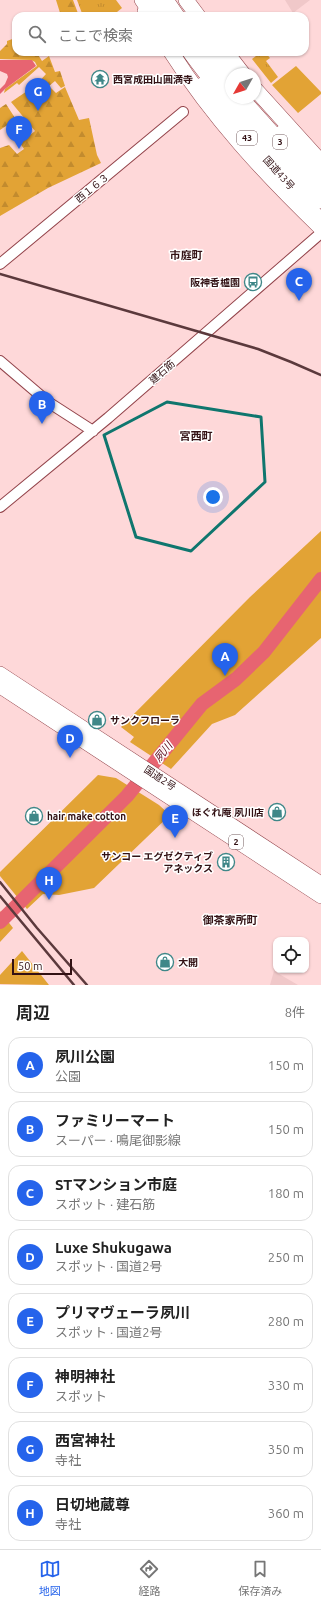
<!DOCTYPE html>
<html lang="ja">
<head>
<meta charset="utf-8">
<style>
	body { margin:0; font-family:Ubuntu,"Noto Sans JP",sans-serif; background:#f6f6f6; color:#222 }
	.controls { position:absolute; right:12px; bottom:12px; display:grid; overflow:hidden; border-radius:8px; box-shadow:0 1px 3px #0004 }
	.controls button { width:36px; height:36px; display:grid; place-items:center; padding:0; border:0; border-bottom:1px solid #e0e0e0; background:#fff; color:#222; font:20px sans-serif }
	.compass { position:absolute; left:225px; top:68px; width:36px; height:36px; border-radius:50%; background:#fff; box-shadow:0 1px 3px #0004; rotate:231deg }
	.scale { position:absolute; left:12px; bottom:10px; width:60px; box-sizing:border-box; padding-left:4px; border:2px solid #321114; border-top:0; font-size:11px; line-height:14px; white-space:nowrap; color:#321114; -webkit-text-stroke:3px #fff; paint-order:stroke }
	.you { position:absolute; left:213px; top:497px; width:14px; height:14px; margin:-10px; border:3px solid #fff; border-radius:50%; background:#1a73e8; box-shadow:0 0 0 6px #1a73e833 }
	.badge { display:grid; place-items:center; width:26px; height:26px; border-radius:50%; background:#2563eb; color:#fff; font-size:13px; font-weight:700 }
	.pin { position:absolute; translate:-50% -33px; filter:drop-shadow(0 1px 2px #0008) }
	.pin::after { content:''; position:absolute; top:21px; width:14px; height:12px; background:inherit; clip-path:polygon(0 0,100% 0,50% 100%) }
	.list { margin:0; padding:0; list-style:none }
	h2 { display:flex; justify-content:space-between; align-items:center; height:52px; margin:0; padding:0 16px; font-size:17px }
	h2 small { font-size:13px; font-weight:400; color:#767676 }
	.list li { display:grid; grid-template-columns:26px 1fr auto; gap:12px; align-items:center; box-sizing:border-box; height:56px; margin:0 8px 8px; padding:0 8px; border:1px solid #e0e0e0; border-radius:12px }
	.list b { display:block; font-size:15px; white-space:nowrap }
	.list p { margin:0; font-size:13px; white-space:nowrap; color:#767676 }
	.list em { font-size:13px; font-style:normal; color:#767676 }
	.icon { flex:none; width:22px; height:22px; fill:none; stroke:currentColor; stroke-width:2; stroke-linecap:round; stroke-linejoin:round }
	.map { position:relative; flex:none; width:321px; height:985px; overflow:hidden }
	.search { position:absolute; background:#fff; box-shadow:0 1px 3px #0004; left:12px; right:12px; top:12px; height:44px; display:flex; align-items:center; gap:10px; box-sizing:border-box; padding:0 14px; border-radius:12px; color:#767676; font-size:15px }
	.sheet { height:564px; background:#fff }
	nav { display:flex; justify-content:space-around; align-items:center; box-sizing:border-box; height:56px; border-top:1px solid #e0e0e0; background:#fff; font-size:11px; color:#767676 }
	nav a { display:grid; justify-items:center; gap:2px }
	nav .on { color:#2563eb }
	.map>svg:first-child { display:block }
	.built { fill:#f0c8c9 }
	.grass { fill:url(#grass-tufts) }
	.forest { fill:url(#forest-firs) }
	.park { fill:#e2a335 }
	.water { fill:#e76471 }
	.lines { fill:none; stroke-linecap:round; stroke-linejoin:round }
	.river { stroke:#e76471; stroke-width:14 }
	.tertiary-casing { stroke:#93444b; stroke-width:12 }
	.trunk-casing { stroke:#93444b; stroke-width:14 }
	.motorway-casing { stroke:#93444b; stroke-width:16 }
	.tertiary { stroke:#fff; stroke-width:10 }
	.trunk { stroke:#fff; stroke-width:13 }
	.motorway { stroke:#fff; stroke-width:15 }
	.rail { stroke:#5b393c; stroke-width:2.5 }
	.marked { fill:none; stroke:#0f766e; stroke-width:3; stroke-linejoin:round }
	.labels { text-anchor:middle; dominant-baseline:central; stroke-width:3; stroke-linejoin:round; paint-order:stroke }
	.shield { fill:#fff; stroke:#70585a; stroke-width:1 }
	.shield-label { font-size:9px; font-weight:bold; fill:#321114 }
	.poi-label { font-size:10px; font-weight:bold; fill:#321114; stroke:#fff; text-anchor:start }
	.street-label { font-size:10px; fill:#321114; stroke:#fff }
	.neighbourhood-label { font-size:11px; font-weight:bold; fill:#321114; stroke:#fff }
	.water-label { font-size:11px; font-style:italic; fill:#5d071a; stroke:#fff }
</style>
</head>
<body>
<div class="map">
<svg width="321" height="985" viewBox="0 0 321 985">
	<defs>
		<pattern id="grass-tufts" width="24" height="20" patternUnits="userSpaceOnUse"><rect width="24" height="20" fill="#e2a335"/><path d="M3 7l-1-3M5 7V3M7 7l1-3M15 17l-1-3M17 17v-4M19 17l1-3" fill="none" stroke="#c28b2e"/></pattern>
		<pattern id="forest-firs" width="22" height="20" patternUnits="userSpaceOnUse"><rect width="22" height="20" fill="#e2a335"/><path d="M5 1l3.5 6h-7zM16 11l3.5 6h-7z" fill="#c28b2e"/></pattern>
	</defs>
	<rect width="100%" height="100%" fill="#fed8d9"/>
	<path class="built" d="M285 0H310L293 13Z
		M274 971 298 985H270Z"/>
	<path class="grass" d="M77 0H116L122 8 112 16H83Z
		M261 52H265L270 58 266 61 278 77 271 83 252 59Z"/>
	<path class="forest" d="M56 0H73L79 16H61Z
		M15 38 16 52 37 53 42 61 49 56 55 72 60 71 65 86 61 88 55 81 49 86 56 93 65 87 79 120 89 118 97 155 101 163 48 188 0 216V148L9 145 17 154 24 149 20 143 35 131 11 102 36 85 46 74 39 67 19 85 17 83 4 93 5 89 37 66 35 62 31 60 0 59V51L7 44V41Z
		M6 104 15 118 12 122 0 130V108Z"/>
	<path class="park" d="M296 66 321 92V94L298 113 272 85Z
		M321 531V638L235 715 212 724 171 769 130 742 134 737 121 727 250 597Z
		M98 775 116 778 159 805 170 815 94 888 59 895 43 894 27 909 0 876V872Z
		M0 911 13 928 0 942Z
		M22 951 49 985 0 984V975Z"/>
	<path class="water" d="M0 60H32L36 66 5 89 0 94V89L5 84 8 77 7 74 0 71Z"/>
	<g class="lines">
		<path class="river" d="M0 922 127 796 202 704 236 679 264 652 321 579"/>
		<g class="tertiary-casing">
			<path id="tertiary" d="M0 264 183 112
				M0 361 48 402 93 431
				M0 507 108 418 321 233"/>
		</g>
		<g class="trunk-casing">
			<path id="trunk" d="M141 0 152 16
				M214 52 232 74
				M202 84 317 215
				M281 132 321 174
				M0 673 321 883
				M0 687 321 897"/>
		</g>
		<g class="motorway-casing">
			<path id="motorway" d="M152 0 164 16
				M166 0 177 16
				M186 0 198 16
				M145 11 149 16
				M171 52C213 118 265 174 321 228
				M190 52C229 106 274 154 321 201
				M203 52 231 86
				M226 52 243 74
				M255 89 321 162
				M241 98 293 156 321 185"/>
		</g>
		<use href="#tertiary" class="tertiary"/>
		<use href="#trunk" class="trunk"/>
		<use href="#motorway" class="motorway"/>
		<path class="rail" d="M0 274 258 349 291 362 321 375
			M0 882 37 928 87 985
			M0 896 74 985"/>
	</g>
	<path class="marked" d="M167 402 261 417 265 482 191 551 136 537 104 435Z"/>
	<defs>
		<g id="temple-ring" transform="scale(0.9)"><circle r="9.5" fill="#fff" stroke="#3f8788" stroke-width="1.5"/><path d="M0-6L5-2H3V0L6.5 2.5H4V6H1.5V3h-3V6H-4V2.5H-6.5L-3 0V-2H-5Z" fill="#3f8788"/></g>
		<g id="bus-ring" transform="scale(0.9)"><circle r="9.5" fill="#fff" stroke="#3f8788" stroke-width="1.5"/><path d="M-5-6H5V4H4V6H2V4H-2V6H-4V4H-5ZM-3.5-4V0h7V-4ZM-3.5 1.2v1.5H-2V1.2ZM2 1.2v1.5H3.5V1.2Z" fill="#3f8788"/></g>
		<g id="shop-ring" transform="scale(0.9)"><circle r="9.5" fill="#fff" stroke="#3f8788" stroke-width="1.5"/><path d="M-5-2.5h2.3a2.7 3.5 0 0 1 5.4 0H5L5.5 6h-11ZM-1.5-2.5h3a1.5 2.3 0 0 0-3 0Z" fill="#3f8788"/></g>
		<g id="building-ring" transform="scale(0.9)"><circle r="9.5" fill="#fff" stroke="#3f8788" stroke-width="1.5"/><path d="M-4-6H4V6H1V3H-1V6H-4ZM-2.5-4.3h1.7v1.8h-1.7ZM.8-4.3h1.7v1.8H.8ZM-2.5-1h1.7V.8h-1.7ZM.8-1h1.7V.8H.8Z" fill="#3f8788"/></g>
	</defs>
	<g fill-rule="evenodd">
		<use href="#temple-ring" x="100" y="79"/>
		<use href="#bus-ring" x="253" y="282"/>
		<use href="#shop-ring" x="97" y="720"/>
		<use href="#shop-ring" x="277" y="812"/>
		<use href="#shop-ring" x="34" y="816"/>
		<use href="#building-ring" x="226" y="862"/>
		<use href="#shop-ring" x="165" y="962"/>
	</g>
	<g class="labels">
		<g class="shield">
			<rect x="237" y="131" width="20" height="14" rx="3"/>
			<rect x="273" y="135" width="14" height="14" rx="3"/>
			<rect x="229" y="835" width="14" height="14" rx="3"/>
		</g>
		<g class="shield-label">
			<text x="247" y="138">43</text>
			<text x="280" y="142">3</text>
			<text x="236" y="842">2</text>
		</g>
		<g class="poi-label">
			<text x="113" y="79">西宮成田山圓満寺</text>
			<text x="240" y="282" text-anchor="end">阪神香櫨園</text>
			<text x="110" y="720">サンクフローラ</text>
			<text x="264" y="812" text-anchor="end">ほぐれ庵 夙川店</text>
			<text x="47" y="816">hair make cotton</text>
			<text x="213" y="856" text-anchor="end">サンコー エグゼクティブ<tspan x="213" dy="12">アネックス</tspan></text>
			<text x="178" y="962">大開</text>
		</g>
		<g class="street-label">
			<text transform="translate(279 173) rotate(48)">国道43号</text>
			<text transform="translate(92 188) rotate(-39)">西１６３</text>
			<text transform="translate(162 372) rotate(-41)">建石筋</text>
			<text transform="translate(160 778) rotate(33)">国道2号</text>
		</g>
		<g class="neighbourhood-label">
			<text x="186" y="255">市庭町</text>
			<text x="196" y="436">宮西町</text>
			<text x="230" y="920">御茶家所町</text>
		</g>
		<g class="water-label">
			<text transform="translate(163 752) rotate(-51)">夙川</text>
		</g>
	</g>
</svg>
<div class="controls">
<button><svg class="icon" aria-label="locate" viewBox="0 0 24 24"><circle cx="12" cy="12" r="6"/><path d="M12 2v4M12 18v4M2 12h4M18 12h4"/></svg></button>
</div>
<svg class="compass" viewBox="-18 -18 36 36"><path d="M0-13l5 13h-10z" fill="#e53935"/><path d="M0 13l5-13h-10z" fill="#767676"/></svg>
<div class="scale">50 m</div>
<div class="you"></div>
<div class="pin badge" style="left:225px;top:676px">A</div>
<div class="pin badge" style="left:42px;top:424px">B</div>
<div class="pin badge" style="left:299px;top:301px">C</div>
<div class="pin badge" style="left:70px;top:758px">D</div>
<div class="pin badge" style="left:175px;top:838px">E</div>
<div class="pin badge" style="left:19px;top:149px">F</div>
<div class="pin badge" style="left:38px;top:111px">G</div>
<div class="pin badge" style="left:49px;top:900px">H</div>
<div class="search"><svg class="icon" aria-label="search" viewBox="0 0 24 24"><circle cx="10" cy="10" r="6"/><path d="M15 15l6 6"/></svg>ここで検索</div>
</div>
<section class="sheet">
<h2>周辺<small>8件</small></h2>
<ul class="list">
<li><span class="badge">A</span><div><b>夙川公園</b><p>公園</p></div><em>150 m</em></li>
<li><span class="badge">B</span><div><b>ファミリーマート</b><p>スーパー · 鳴尾御影線</p></div><em>150 m</em></li>
<li><span class="badge">C</span><div><b>STマンション市庭</b><p>スポット · 建石筋</p></div><em>180 m</em></li>
<li><span class="badge">D</span><div><b>Luxe Shukugawa</b><p>スポット · 国道2号</p></div><em>250 m</em></li>
<li><span class="badge">E</span><div><b>プリマヴェーラ夙川</b><p>スポット · 国道2号</p></div><em>280 m</em></li>
<li><span class="badge">F</span><div><b>神明神社</b><p>スポット</p></div><em>330 m</em></li>
<li><span class="badge">G</span><div><b>西宮神社</b><p>寺社</p></div><em>350 m</em></li>
<li><span class="badge">H</span><div><b>日切地蔵尊</b><p>寺社</p></div><em>360 m</em></li>
</ul>
</section>
<nav>
<a class="on"><svg class="icon" aria-label="map" viewBox="0 0 24 24"><path d="M3 6l6-2 6 2 6-2v14l-6 2-6-2-6 2zM9 4v14M15 6v14"/></svg>地図</a>
<a><svg class="icon" aria-label="directions" viewBox="0 0 24 24"><path d="M12 3l9 9-9 9-9-9zM9 14v-3h6M13 9l2 2-2 2"/></svg>経路</a>
<a><svg class="icon" aria-label="saved" viewBox="0 0 24 24"><path d="M7 4h10v16l-5-4-5 4z"/></svg>保存済み</a>
</nav>
</body>
</html>
